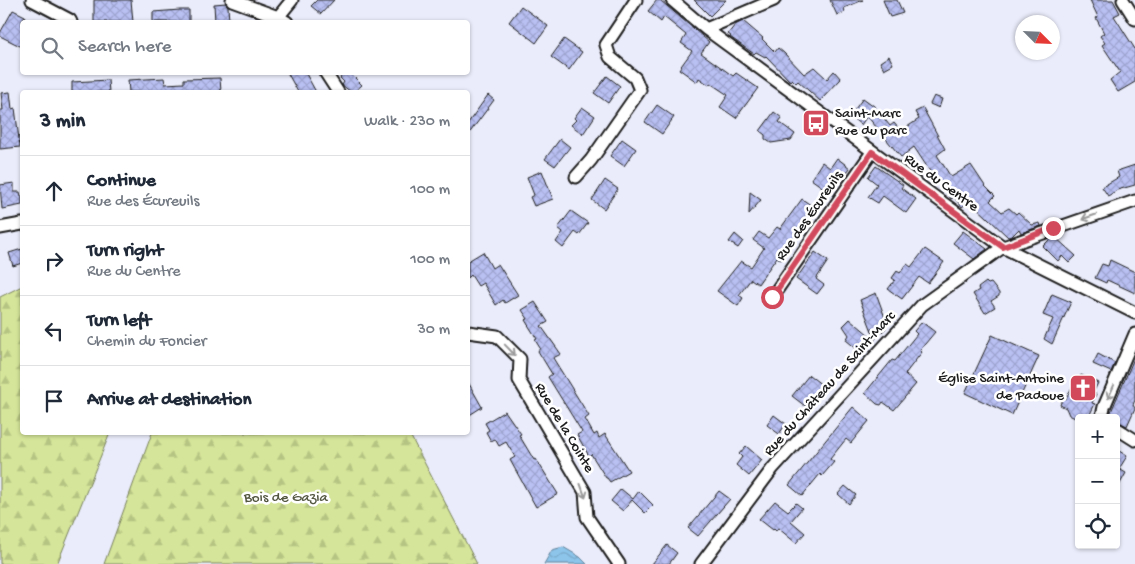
<!DOCTYPE html>
<html lang="en">
<head>
<meta charset="utf-8">
<style>
	body { margin:0; font-family:"Gochi Hand",sans-serif; background:#f2f2f3; color:#1f2937 }
	.controls { position:absolute; right:15px; bottom:15px; display:grid; overflow:hidden; border-radius:5px; box-shadow:0 1px 4px #0004 }
	.controls button { width:45px; height:45px; display:grid; place-items:center; padding:0; border:0; border-bottom:1px solid #e0e1e3; background:#fff; color:#1f2937; font:25px sans-serif }
	.compass { position:absolute; left:1015px; top:15px; width:45px; height:45px; border-radius:50%; background:#fff; box-shadow:0 1px 4px #0004; rotate:114deg }
	.stop { position:absolute; width:15px; height:15px; margin:-11px; border:4px solid #d1495b; border-radius:50%; background:#fff }
	.stop.end { background:#d1495b; border-color:#fff; box-shadow:0 1px 5px #0008 }
	.list { margin:0; padding:0; list-style:none }
	h2 { display:flex; justify-content:space-between; align-items:center; height:65px; margin:0; padding:0 20px; font-size:21px }
	h2 small { font-size:16px; font-weight:400; color:#747a83 }
	.list li { display:grid; grid-template-columns:32px 1fr auto; gap:15px; align-items:center; box-sizing:border-box; height:70px; padding:0 20px; border-top:1px solid #e0e1e3 }
	.list b { display:block; font-size:19px; white-space:nowrap }
	.list p { margin:0; font-size:16px; white-space:nowrap; color:#747a83 }
	.list em { font-size:16px; font-style:normal; color:#747a83 }
	.icon { flex:none; width:28px; height:28px; fill:none; stroke:currentColor; stroke-width:2; stroke-linecap:round; stroke-linejoin:round }
	.map { position:relative; flex:none; width:1135px; height:564px; overflow:hidden }
	.search { position:absolute; background:#fff; box-shadow:0 1px 4px #0004; left:20px; top:20px; width:450px; height:55px; display:flex; align-items:center; gap:12px; box-sizing:border-box; padding:0 18px; border-radius:5px; color:#747a83; font-size:19px }
	.panel { position:absolute; background:#fff; box-shadow:0 1px 4px #0004; left:20px; top:90px; width:450px; height:345px; border-radius:5px }
	.map>svg:first-child { display:block }
	.forest { fill:url(#forest-firs); stroke:#78805a }
	.water { fill:url(#water-waves); stroke:#5f8198 }
	.building { fill:url(#building-cross-hatch); stroke:#1c1c1c }
	.lines { fill:none; stroke-linecap:round; stroke-linejoin:round }
	.minor-casing { stroke:#1c1c1c; stroke-width:15 }
	.minor { stroke:#fff; stroke-width:11 }
	.oneway { stroke:#999 }
	.route { stroke:#d1495b; stroke-width:6 }
	.labels { text-anchor:middle; dominant-baseline:central; stroke-width:5; stroke-linejoin:round; paint-order:stroke }
	.poi-label { font-size:15px; fill:#1c1c1c; stroke:#fff; text-anchor:start }
	.street-label { font-size:15px; fill:#1c1c1c; stroke:#fff }
	.park-label { font-size:15px; fill:#545842; stroke:#fff }
</style>
</head>
<body>
<div class="map">
<svg width="1135" height="564" viewBox="0 0 1135 564">
	<defs>
		<pattern id="forest-firs" width="22" height="20" patternUnits="userSpaceOnUse" patternTransform="scale(1.25)"><rect width="22" height="20" fill="#d5e599"/><path d="M5 1l3.5 6h-7zM16 11l3.5 6h-7z" fill="#b6c483"/></pattern>
		<pattern id="water-waves" width="16" height="10" patternUnits="userSpaceOnUse" patternTransform="scale(1.25)"><rect width="16" height="10" fill="#8cc4ea"/><path d="M0 5q4-4 8 0t8 0" fill="none" stroke="#78a8c8"/></pattern>
		<pattern id="building-cross-hatch" width="8" height="8" patternUnits="userSpaceOnUse" patternTransform="scale(1.25)"><rect width="8" height="8" fill="#b9c0f2"/><path d="M0 0l8 8M0 8l8-8" fill="none" stroke="#9ea4cf"/></pattern>
	</defs>
	<rect width="100%" height="100%" fill="#eaecfb"/>
	<filter id="ink" filterUnits="userSpaceOnUse"><feTurbulence type="fractalNoise" baseFrequency=".02" numOctaves="2"/><feDisplacementMap in="SourceGraphic" scale="10" xChannelSelector="R" yChannelSelector="G"/><feConvolveMatrix kernelMatrix="1 2 1 2 8 2 1 2 1" color-interpolation-filters="sRGB"/></filter>
	<g filter="url(#ink)">
		<path class="forest" d="M22 286V432L110 433 57 564H0V297Z
			M152 433H409L477 564H104Z"/>
		<path class="water" d="M563 547 580 557 587 564H544L552 550Z"/>
		<path class="building" d="M94 0H131L133 22H94Z
			M317 0H334L321 14 311 6Z
			M657 0H660L709 42 701 53 733 76 736 73 758 88 736 118 720 107 728 95 710 83 709 85 699 78 697 82 679 69 692 51 681 43 686 35 664 17 661 22 648 11Z
			M694 0H726L710 16Z
			M830 0H863L844 8 845 12 837 15Z
			M883 0H897L903 13 890 17Z
			M1090 0H1113L1120 13 1114 16 1135 49V82L1118 92 1110 80 1120 72 1102 45 1105 43 1100 36 1104 33 1096 18 1098 17Z
			M226 3 228 6 229 22H215L214 4Z
			M521 6 548 26 536 43 509 22Z
			M13 10 25 16 22 21V47L0 36V33Z
			M180 10H189V22H153V12Z
			M743 21 763 38 762 39 775 52 778 48 784 53 804 74 814 67 827 79 834 71 841 79 820 101 798 81 796 83 792 79 790 81 766 56 765 57 756 52 754 54 730 37 731 36 728 34 735 25Z
			M564 39 582 52 569 70 551 57Z
			M889 56 893 64 884 69 880 62Z
			M287 72H305L316 92H298Z
			M344 72H349L362 85 354 92H351L342 85 344 82 340 78Z
			M607 76 620 86 608 103 594 93Z
			M164 78 165 84 184 83V79L220 78 221 92H129L128 80Z
			M108 80 109 92H72V82Z
			M10 92 12 109 15 108 20 147 0 149V110H3L1 93Z
			M488 95 494 100 468 135V123Z
			M934 96 942 99 939 108 930 104Z
			M863 98 874 106 890 126 894 123 901 131 919 119 915 112 923 108 945 149 937 155 951 177 971 165 985 186 995 196 990 201 1002 212 1009 208 1016 214 1018 212 1032 225 1040 223 1041 226 1021 233 1019 229 1012 236 1008 237 970 201 962 207 954 197 951 199 939 181 937 182 914 147 901 157 867 116 861 125 850 116Z
			M657 105 674 117 662 134 645 122Z
			M582 107 595 116 583 134 571 125 576 120 574 118Z
			M774 112 782 118 779 122 795 134 791 140 771 143 765 139V135L760 131Z
			M560 139 570 147 555 166 545 159Z
			M622 139 636 149 624 166 610 156Z
			M837 158 850 168 841 180 835 175 825 189 811 179 822 162 830 168Z
			M1135 165V185L1117 190 1108 196 1102 187 1119 177 1117 171Z
			M876 166 903 185 901 188 916 199 906 213 883 196 878 203 868 197 877 184 868 177Z
			M542 171 553 199 534 206 530 197 534 195 527 177Z
			M605 180 618 189 604 209 592 200Z
			M14 183V192H20L21 196H22V205L2 209 0 185Z
			M750 192 761 200 749 214Z
			M802 199 818 210 806 227 804 226 781 260 777 257 758 284 751 279 739 295 743 298 738 306 717 291 741 261 751 267 764 248 753 240 759 232 768 238 777 227 780 229Z
			M571 211 588 223 579 235 575 232 563 248 556 242 563 232 558 228Z
			M963 231 987 249 974 259 953 243Z
			M735 234 743 241 738 248 729 242Z
			M1055 237 1076 256 1069 263 1062 256 1058 261 1043 246 1050 239Z
			M22 249V263L13 266 9 253Z
			M925 249 944 262 928 283 919 277 902 299 888 289 895 280 892 278 897 271 900 273 907 264 911 267Z
			M483 252 492 268 498 264 518 295 505 303 503 300 496 305 483 283 478 286 471 275 468 278V261Z
			M815 252 828 261 816 279 824 285 817 294 796 279Z
			M1110 260 1135 272V293L1107 280 1106 283 1095 278 1102 264 1108 266Z
			M986 282 988 284 991 283 999 293V296L991 301 995 307 985 313 973 294 979 290 978 288Z
			M876 293 887 323 884 325 886 328 875 339 860 300Z
			M1052 294 1071 302 1052 344 1044 339 1053 319 1043 315Z
			M535 302 548 322 541 326 561 354 553 358 589 416 585 419 594 435 597 433 599 438 605 434 629 471 610 482 607 478H606L591 454 589 456 577 435 582 432 548 377 552 374 538 351 540 348 535 340 537 339 525 320 528 319 522 310Z
			M850 319 875 340 863 354 846 340 849 335 843 326Z
			M922 322 935 332 920 350 922 352 905 374 916 384 894 410 883 402 881 405 877 404 865 393 892 360 895 361 917 334 914 331Z
			M992 335 1039 356 1012 415 965 393Z
			M1098 354 1115 363 1111 372 1093 364Z
			M1135 356V400L1133 405 1135 408 1127 426 1116 421V418H1111L1110 414Z
			M809 375 822 385 805 406 792 396Z
			M1081 375 1098 383 1093 393 1096 394 1092 403 1095 404 1088 418 1081 416 1075 418 1069 415 1066 408 1060 405 1063 397 1066 399 1074 383 1076 384Z
			M468 382 482 407 468 416Z
			M853 407 869 421 851 443 846 439 830 459 834 462 822 476 820 474 802 496 789 485Z
			M505 411 521 434 519 435 534 460 536 459 558 494 536 507 510 460 515 457 506 442 499 446 495 439 491 441 486 432 489 430 485 423Z
			M774 415 786 424 779 434 767 425Z
			M746 446 762 460 749 476 736 465 742 457 739 454Z
			M1116 449 1127 456 1119 469 1126 473 1116 491Z
			M845 486 856 495 849 504 838 494Z
			M621 489 633 499 639 491 653 505 645 513 632 500 623 511 611 501Z
			M719 491 730 499 698 536 688 528Z
			M775 501 788 511 796 503 802 508 791 521 805 533 796 543 778 528 776 531 774 529 773 530 759 519Z
			M667 545 677 553 669 564H652Z"/>
		<g class="lines">
			<g class="minor-casing">
				<path id="minor" d="M32 0 70 20 71 22
					M232 0 278 17 287 22
					M672 0 706 29 1003 247 1135 313
					M1123 0 1135 19
					M274 22 292 0
					M706 29 774 0
					M325 72 338 92
					M576 177 591 160 640 90 635 78 610 57 606 45 636 0
					M0 228 22 224
					M772 297 872 152
					M468 332 497 336 520 359 519 380 585 492 587 517 619 564
					M1104 418 1102 416 1104 407 1135 334
					M1116 428 1135 440
					M701 564 773 468 922 305 1003 247 1135 201"/>
			</g>
			<use href="#minor" class="minor"/>
		</g>
		<defs><path id="oneway-shaft" d="M-6 0H5M1.5-3L5.5 0L1.5 3" fill="none" stroke-width="1.6" stroke-linecap="round" stroke-linejoin="round" transform="scale(1.25)"/></defs>
		<g class="oneway">
			<use href="#oneway-shaft" transform="translate(1089 217) rotate(161)"/>
			<use href="#oneway-shaft" transform="translate(510 350) rotate(46)"/>
			<use href="#oneway-shaft" transform="translate(1111 392) rotate(114)"/>
			<use href="#oneway-shaft" transform="translate(583 491) rotate(70)"/>
		</g>
	</g>
	<g class="lines" filter="url(#ink)">
		<path class="route" d="M772 297 872 152 1003 247 1053 228"/>
	</g>
	<defs>
		<g id="bus-square" transform="scale(1.4375)"><rect x="-9" y="-9" width="18" height="18" rx="4" fill="#d1495b" stroke="#fff"/><path d="M-5-6H5V4H4V6H2V4H-2V6H-4V4H-5ZM-3.5-4V0h7V-4ZM-3.5 1.2v1.5H-2V1.2ZM2 1.2v1.5H3.5V1.2Z" fill="#fff"/></g>
		<g id="church-square" transform="scale(1.4375)"><rect x="-9" y="-9" width="18" height="18" rx="4" fill="#d1495b" stroke="#fff"/><path d="M-1.2-6h2.4v3.5h3.3v2.4h-3.3V6h-2.4V-.1h-3.3v-2.4h3.3Z" fill="#fff"/></g>
	</defs>
	<g fill-rule="evenodd">
		<use href="#bus-square" x="816" y="123"/>
		<use href="#church-square" x="1083" y="388"/>
	</g>
	<g class="labels">
		<g class="poi-label">
			<text x="835" y="114">Saint-Marc<tspan x="835" dy="17">Rue du parc</tspan></text>
			<text x="1064" y="379" text-anchor="end">Église Saint-Antoine<tspan x="1064" dy="17">de Padoue</tspan></text>
		</g>
		<g class="street-label">
			<text transform="translate(941 183) rotate(36)">Rue du Centre</text>
			<text transform="translate(810 216) rotate(-55)">Rue des Écureuils</text>
			<text transform="translate(830 384) rotate(-48)">Rue du Château de Saint-Marc</text>
			<text transform="translate(564 428) rotate(59)">Rue de la Cointe</text>
		</g>
		<g class="park-label">
			<text x="286" y="498">Bois de Gazia</text>
		</g>
	</g>
</svg>
<div class="controls">
<button>+</button>
<button>−</button>
<button><svg class="icon" aria-label="locate" viewBox="0 0 24 24"><circle cx="12" cy="12" r="6"/><path d="M12 2v4M12 18v4M2 12h4M18 12h4"/></svg></button>
</div>
<svg class="compass" viewBox="-18 -18 36 36"><path d="M0-13l5 13h-10z" fill="#e53935"/><path d="M0 13l5-13h-10z" fill="#747a83"/></svg>
<div class="stop" style="left:772px;top:297px"></div>
<div class="stop end" style="left:1053px;top:228px"></div>
<div class="search"><svg class="icon" aria-label="search" viewBox="0 0 24 24"><circle cx="10" cy="10" r="6"/><path d="M15 15l6 6"/></svg>Search here</div>
<section class="panel">
<h2>3 min<small>Walk · 230 m</small></h2>
<ul class="list">
<li><svg class="icon" aria-label="ahead" viewBox="0 0 24 24"><path d="M12 20V5M6 11l6-6 6 6"/></svg><div><b>Continue</b><p>Rue des Écureuils</p></div><em>100 m</em></li>
<li><svg class="icon" aria-label="right" viewBox="0 0 24 24"><path d="M7 20v-9h11M14 6l5 5-5 5"/></svg><div><b>Turn right</b><p>Rue du Centre</p></div><em>100 m</em></li>
<li><svg class="icon" aria-label="left" viewBox="0 0 24 24"><path d="M17 20v-9H6M10 6l-5 5 5 5"/></svg><div><b>Turn left</b><p>Chemin du Foncier</p></div><em>30 m</em></li>
<li><svg class="icon" aria-label="arrive" viewBox="0 0 24 24"><path d="M6 21V4h12l-3 4 3 4H6"/></svg><div><b>Arrive at destination</b></div></li>
</ul>
</section>
</div>
</body>
</html>
